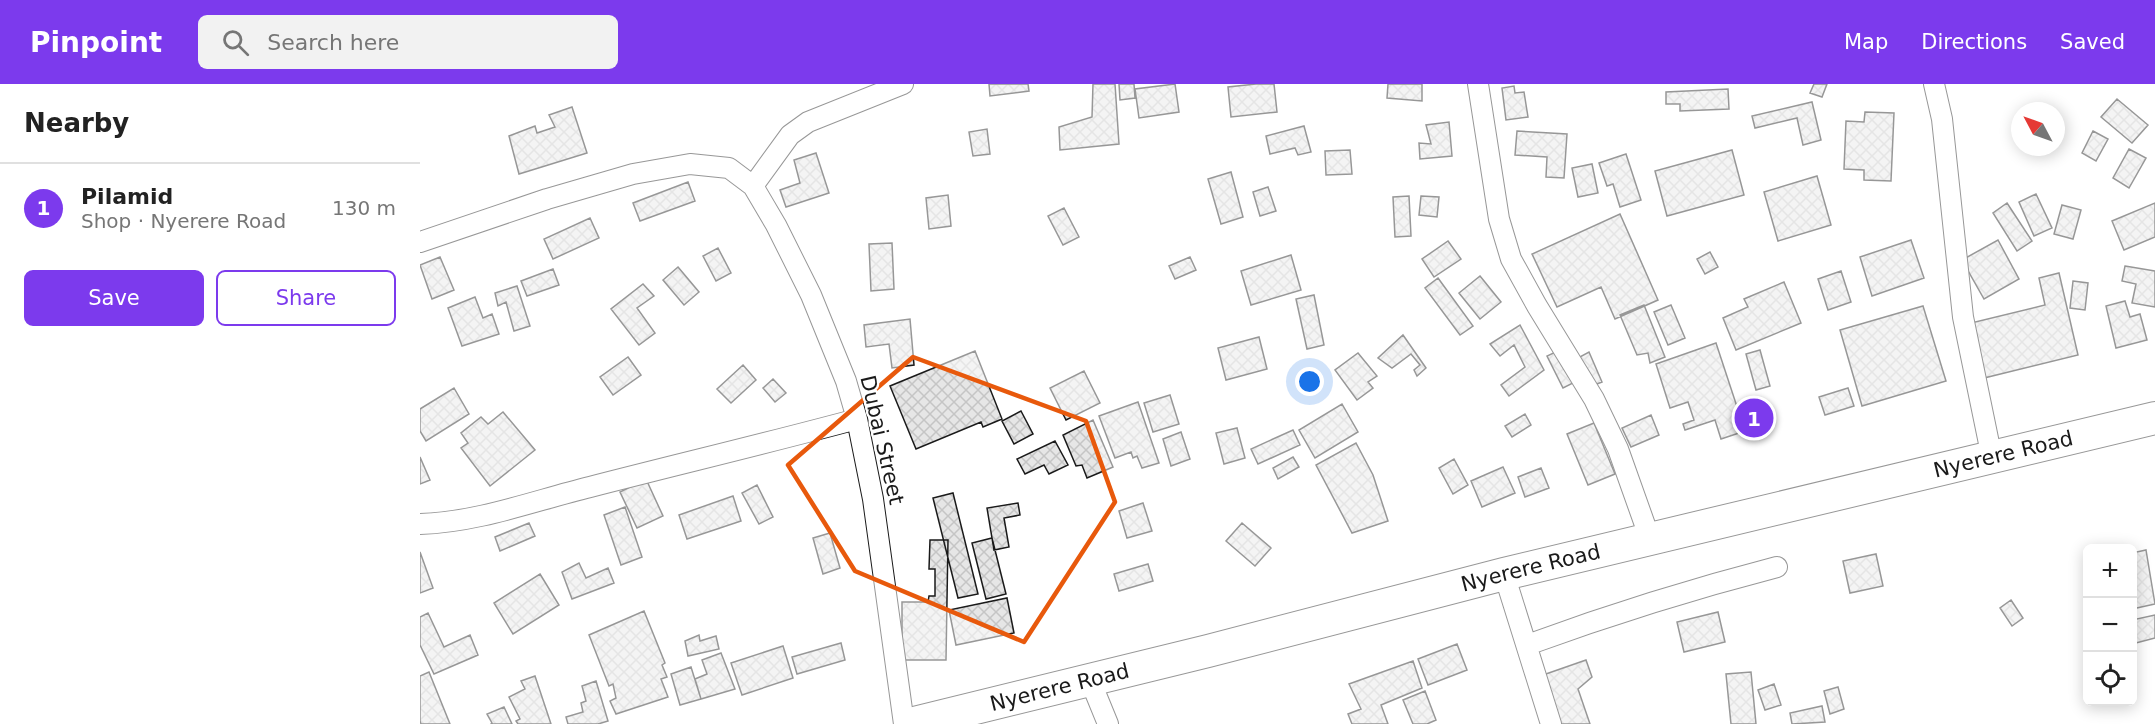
<!DOCTYPE html>
<html lang="en">
<head>
<meta charset="utf-8">
<style>
	body { margin:0; font-family:"DejaVu Sans",sans-serif; background:#f2f2f2; color:#222 }
	.controls { position:absolute; right:18px; bottom:18px; display:grid; overflow:hidden; border-radius:9px; box-shadow:0 3px 15px #0003 }
	.controls button { width:54px; height:54px; display:grid; place-items:center; padding:0; border:0; border-bottom:2px solid #e0e0e0; background:#fff; color:#222; font:30px sans-serif }
	.compass { position:absolute; left:1591px; top:18px; width:54px; height:54px; border-radius:50%; background:#fff; box-shadow:0 3px 15px #0003; rotate:311deg }
	.you { position:absolute; left:890px; top:298px; width:21px; height:21px; margin:-15px; border:4px solid #fff; border-radius:50%; background:#1a73e8; box-shadow:0 0 0 9px #1a73e833 }
	.badge { display:grid; place-items:center; width:39px; height:39px; border-radius:50%; background:#7c3aed; color:#fff; font-size:20px; font-weight:700 }
	.pin { position:absolute; translate:-50% -50%; border:3px solid #fff; box-shadow:0 2px 6px #0006 }
	.list { margin:0; padding:0; list-style:none }
	h2 { display:flex; justify-content:space-between; align-items:center; height:78px; margin:0; padding:0 24px; font-size:26px }
	h2 small { font-size:20px; font-weight:400; color:#767676 }
	.list li { display:grid; grid-template-columns:39px 1fr auto; gap:18px; align-items:center; box-sizing:border-box; height:90px; padding:0 24px; border-top:2px solid #e0e0e0 }
	.list b { display:block; font-size:22px; white-space:nowrap }
	.list p { margin:0; font-size:20px; white-space:nowrap; color:#767676 }
	.list em { font-size:20px; font-style:normal; color:#767676 }
	.actions { display:flex; gap:12px; padding:18px 24px }
	.actions a { flex:1; padding:14px 0; border:2px solid #7c3aed; border-radius:9px; text-align:center; font-size:21px; color:#7c3aed }
	.actions .main { background:#7c3aed; color:#fff }
	.icon { flex:none; width:33px; height:33px; fill:none; stroke:currentColor; stroke-width:2; stroke-linecap:round; stroke-linejoin:round }
	.map { position:relative; flex:none; width:1735px; height:640px; overflow:hidden }
	header { display:flex; align-items:center; gap:36px; box-sizing:border-box; height:84px; padding:0 30px; background:#7c3aed; color:#fff }
	header strong { font-size:28px }
	nav { display:flex; gap:33px; margin-inline-start:auto; font-size:21px }
	.search { width:420px; height:54px; background:#f2f2f2; display:flex; align-items:center; gap:15px; box-sizing:border-box; padding:0 21px; border-radius:9px; color:#767676; font-size:22px }
	main { display:flex }
	aside { flex:1; background:#fff }
	.map>svg:first-child { display:block }
	.building { fill:url(#building-cross-hatch); stroke:#1a1a1a; stroke-width:1.5 }
	.lines { fill:none; stroke-linecap:round; stroke-linejoin:round }
	.street-casing { stroke:#1a1a1a; stroke-width:22 }
	.primary-casing { stroke:#1a1a1a; stroke-width:34 }
	.street { stroke:#fff; stroke-width:20 }
	.primary { stroke:#fff; stroke-width:32 }
	.marked { fill:none; stroke:#e8590c; stroke-width:4.5; stroke-linejoin:round }
	.labels { text-anchor:middle; dominant-baseline:central; stroke-width:4.5; stroke-linejoin:round; paint-order:stroke }
	.street-label { font-size:21px; fill:#1a1a1a; stroke:#fff }
</style>
</head>
<body>
<header>
<strong>Pinpoint</strong>
<div class="search"><svg class="icon" aria-label="search" viewBox="0 0 24 24"><circle cx="10" cy="10" r="6"/><path d="M15 15l6 6"/></svg>Search here</div>
<nav><a>Map</a><a>Directions</a><a>Saved</a></nav>
</header>
<main>
<aside>
<h2>Nearby<small></small></h2>
<ul class="list">
<li><span class="badge">1</span><div><b>Pilamid</b><p>Shop · Nyerere Road</p></div><em>130 m</em></li>
</ul>
<div class="actions"><a class="main">Save</a><a>Share</a></div>
</aside>
<div class="map">
<svg width="1735" height="640" viewBox="0 0 1735 640">
	<defs>
		<pattern id="building-cross-hatch" width="8" height="8" patternUnits="userSpaceOnUse" patternTransform="scale(1.5)"><rect width="8" height="8" fill="#e6e6e6"/><path d="M0 0l8 8M0 8l8-8" fill="none" stroke="#c5c5c5"/></pattern>
	</defs>
	<rect width="100%" height="100%" fill="#fff"/>
	<path class="building" d="M569 0H608L609 7 570 12Z
		M673 0H695L699 60 640 66 639 43 672 33Z
		M699 0H714L715 14 700 16Z
		M755 0 759 28 719 34 715 5Z
		M836 0H854L857 28 811 33 808 3Z
		M968 0H1002V17L967 14Z
		M1394 0H1407L1402 13 1390 9Z
		M1094 2 1095 9 1104 8 1108 33 1086 36 1082 4Z
		M1308 5 1309 25 1260 27V20H1246V8Z
		M1697 15 1728 41 1712 59 1681 33Z
		M1392 18 1401 56 1383 61 1377 34 1335 44 1332 32Z
		M152 23 167 69 99 90 89 52 115 42 117 49 135 43 129 31Z
		M1445 28 1474 29 1471 97 1444 96V86L1424 85 1426 37 1444 38Z
		M1029 38 1032 72 1000 75 999 59 1011 60 1006 41Z
		M884 42 891 68 878 71 875 64 850 70 846 52Z
		M567 45 570 70 553 72 549 48Z
		M1097 47 1147 50 1144 94 1126 93 1127 73 1095 71Z
		M1673 47 1688 55 1676 77 1662 69Z
		M1709 65 1726 74 1709 104 1693 94Z
		M930 66 932 90 906 91 905 67Z
		M1312 66 1324 111 1247 132 1235 87Z
		M396 69 409 109 366 123 360 106 380 99 374 76Z
		M1206 70 1221 116 1200 123 1193 100 1187 102 1179 79Z
		M1172 80 1178 109 1158 113 1152 84Z
		M811 88 823 133 801 140 788 95Z
		M1397 92 1411 141 1358 157 1344 108Z
		M268 98 275 117 220 137 213 119Z
		M848 103 856 127 840 132 833 108Z
		M1616 110 1632 144 1614 152 1599 118Z
		M528 111 531 142 509 145 506 114Z
		M989 112 991 152 975 153 973 113Z
		M1001 112 1019 113 1017 133 999 131Z
		M1587 119 1612 157 1597 167 1573 129Z
		M1735 119V153L1704 166 1692 137Z
		M1642 121 1661 126 1653 155 1634 150Z
		M644 124 659 153 643 161 628 132Z
		M1200 130 1238 216 1195 235 1181 203 1137 223 1112 170Z
		M170 134 179 154 133 175 124 155Z
		M1491 156 1504 194 1452 212 1440 173Z
		M1578 156 1599 195 1564 215 1542 176Z
		M1028 157 1041 175 1014 193 1002 175Z
		M472 159 474 205 451 207 449 160Z
		M298 164 311 189 296 197 283 172Z
		M1290 168 1298 183 1285 190 1277 175Z
		M871 171 881 206 831 221 821 187Z
		M20 173 34 206 12 215 0 181Z
		M770 173 776 186 755 195 749 182Z
		M1705 182 1735 187V223L1712 219 1716 200 1702 197Z
		M258 183 279 208 264 221 243 196Z
		M133 185 139 201 107 212 101 197Z
		M1421 187 1431 218 1408 226 1398 195Z
		M1639 189 1658 271 1564 294 1551 239 1625 221 1619 194Z
		M1060 192 1081 218 1060 235 1039 209Z
		M1018 194 1053 242 1040 251 1005 204Z
		M1653 197 1668 199 1665 226 1650 224Z
		M1364 198 1381 239 1316 266 1303 234 1328 223 1324 215Z
		M223 200 234 212 217 224 235 249 219 261 191 225Z
		M97 202 110 242 94 247 86 218 78 222 75 209Z
		M894 211 904 261 887 265 876 215Z
		M55 213 63 234 72 230 79 250 42 262 28 224Z
		M1705 217 1710 233 1720 230 1727 256 1696 264 1686 222Z
		M1224 221 1245 273 1230 279 1228 269 1217 271 1200 231Z
		M1251 221 1265 254 1248 261 1234 228Z
		M1503 222 1526 297 1442 322 1420 246Z
		M490 235 494 281 472 284 469 260 446 263 444 241Z
		M1100 241 1124 286 1089 312 1081 301 1105 283 1094 261 1080 272 1070 260Z
		M983 251 1006 284 997 292 994 286 1000 281 991 270 972 284 958 274Z
		M839 253 847 285 806 296 798 264Z
		M1296 259 1325 347 1301 355 1295 336 1265 346 1263 340 1274 336 1268 318 1250 324 1236 280Z
		M1142 265 1157 297 1143 304 1127 272Z
		M1340 266 1350 302 1336 306 1326 270Z
		M555 267 582 335 563 343 561 338 496 365 470 302Z
		M1169 268 1182 298 1169 303 1156 275Z
		M938 269 957 292 948 298 953 304 937 316 915 286Z
		M208 273 221 291 193 311 180 293Z
		M323 281 336 296 311 319 297 305Z
		M664 287 680 319 646 336 630 304Z
		M353 295 366 309 355 318 343 304Z
		M34 304 49 330 6 357 0 347V325Z
		M1428 304 1434 322 1405 331 1399 313Z
		M750 311 759 340 733 348 724 319Z
		M718 318 739 379 722 384 717 372 713 374 711 368 695 374 679 332Z
		M922 320 938 348 895 374 879 346Z
		M601 327 613 350 594 360 582 337Z
		M83 328 115 366 70 402 41 364 48 359 41 349 61 333 68 340Z
		M1105 330 1111 341 1092 353 1085 342Z
		M1231 331 1239 351 1211 363 1202 344Z
		M673 336 693 383 667 394 662 381 656 382 643 351Z
		M1174 339 1195 390 1168 401 1147 350Z
		M817 344 825 374 804 380 796 349Z
		M873 346 880 361 838 380 831 365Z
		M761 348 770 375 751 382 743 355Z
		M635 357 648 381 629 390 624 381 605 390 597 375Z
		M936 359 953 391 968 437 932 449 896 381Z
		M0 373 10 396 0 400Z
		M873 373 879 383 858 395 853 384Z
		M1034 375 1048 401 1033 410 1019 384Z
		M1083 383 1095 409 1062 423 1051 397Z
		M1121 384 1129 404 1105 413 1098 393Z
		M226 395 243 432 217 444 200 408Z
		M337 401 353 433 339 440 322 409Z
		M533 409 558 510 538 514 513 414Z
		M313 412 321 437 267 455 259 431Z
		M598 419 600 431 584 434 589 463 574 466 567 424Z
		M723 419 732 447 707 454 699 427Z
		M205 423 222 473 201 481 184 431Z
		M109 439 115 452 80 467 75 453Z
		M822 439 851 464 835 482 806 457Z
		M410 449 420 484 403 490 393 454Z
		M572 454 586 510 566 515 552 459Z
		M510 456H528L526 576H482V518H508L509 512H515V485H509Z
		M1726 466 1735 520 1712 525V469Z
		M0 468 13 504 0 509Z
		M1456 470 1463 502 1430 509 1423 477Z
		M159 479 166 494 188 484 194 499 152 515 142 488Z
		M728 480 733 497 699 507 694 490Z
		M120 490 139 521 93 550 74 519Z
		M587 514 594 549 536 561 529 526Z
		M1591 516 1603 534 1592 542 1580 524Z
		M224 527 245 579 242 581 247 593 241 595 248 613 196 630 190 617 196 614 193 600 189 602 169 551Z
		M1298 528 1305 558 1264 568 1257 538Z
		M8 529 24 563 50 551 58 571 14 590 0 561V533Z
		M1735 531V554L1712 560V536Z
		M279 551 280 557 296 552 299 565 268 572 265 557Z
		M421 559 425 576 377 590 372 573Z
		M1037 560 1047 586 1008 601 998 575Z
		M363 562 373 594 322 611 311 579Z
		M301 569 315 605 281 615 275 595 287 590 282 576Z
		M1166 576 1172 593 1158 605 1170 640H1140L1123 591Z
		M993 577 1002 604 961 621 968 640H932L928 630 941 625 929 600Z
		M271 583 281 615 260 621 251 590Z
		M9 588 30 640H1L0 637V592Z
		M1331 588 1336 640H1311L1306 590Z
		M115 592 131 640H98L96 637 100 635 89 613 105 605 101 597Z
		M176 597 188 637 178 640H148L146 633 163 628 161 619 166 617 162 602Z
		M1354 600 1361 621 1345 626 1338 606Z
		M1418 603 1424 625 1410 630 1404 607Z
		M1005 607 1016 636 1007 640H993L983 616Z
		M1402 622 1405 638 1372 640 1370 629Z
		M84 623 92 640H71L72 639 67 630Z"/>
	<g class="lines">
		<g class="street-casing">
			<path id="street" d="M1058 0 1079 135 1091 175 1117 222 1174 315 1198 365 1230 455
				M1514 0 1522 35 1543 233 1572 374
				M333 102 370 51 388 38 483 0
				M0 158 127 115 213 90 270 80 309 84 333 102 356 141 391 211 426 297 437 335 453 415 484 640
				M0 440C59 438 113 417 170 403 259 380 348 359 437 335
				M1084 490 1131 640
				M1107 561C1189 531 1272 505 1357 483
				M670 596 688 640"/>
		</g>
		<g class="primary-casing">
			<g id="primary">
				<path id="s1" d="M490 640 788 567 1084 490 1735 334"/>
			</g>
		</g>
		<use href="#street" class="street"/>
		<use href="#primary" class="primary"/>
	</g>
	<path d="M0 0H1735V640H0ZM493 273 666 337 695 418 604 558 435 487 368 381Z" fill="#fff" fill-opacity=".55" fill-rule="evenodd"/>
	<path class="marked" d="M493 273 666 337 695 418 604 558 435 487 368 381Z"/>
	<g class="labels">
		<g class="street-label">
			<text transform="translate(462 356) rotate(77)">Dubai Street</text>
			<text stroke="none"><textPath href="#s1" startOffset="1126">Nyerere Road</textPath></text>
			<text stroke="none"><textPath href="#s1" startOffset="640">Nyerere Road</textPath></text>
			<text stroke="none"><textPath href="#s1" startOffset="154">Nyerere Road</textPath></text>
		</g>
	</g>
</svg>
<div class="controls">
<button>+</button>
<button>−</button>
<button><svg class="icon" aria-label="locate" viewBox="0 0 24 24"><circle cx="12" cy="12" r="6"/><path d="M12 2v4M12 18v4M2 12h4M18 12h4"/></svg></button>
</div>
<svg class="compass" viewBox="-18 -18 36 36"><path d="M0-13l5 13h-10z" fill="#e53935"/><path d="M0 13l5-13h-10z" fill="#767676"/></svg>
<div class="you"></div>
<div class="pin badge" style="left:1334px;top:334px">1</div>
</div>
</main>
</body>
</html>
